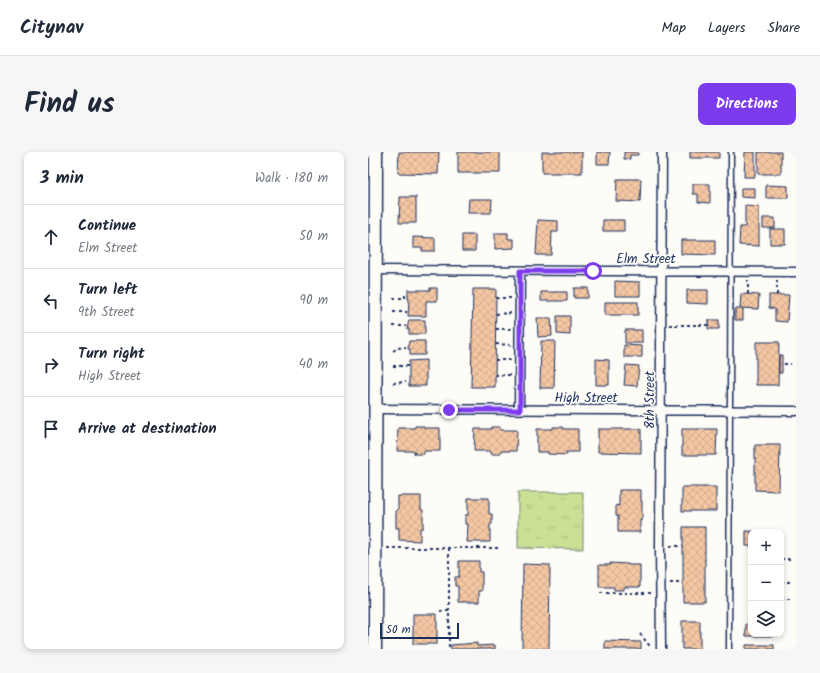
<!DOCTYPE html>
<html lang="en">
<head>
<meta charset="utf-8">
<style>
	body { margin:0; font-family:Kalam,sans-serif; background:#f6f6f7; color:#1f2937 }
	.controls { position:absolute; right:12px; bottom:12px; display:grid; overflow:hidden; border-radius:8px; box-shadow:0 2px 6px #0003 }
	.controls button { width:36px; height:36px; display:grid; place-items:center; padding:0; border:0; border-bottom:1px solid #e0e1e3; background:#fff; color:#1f2937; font:20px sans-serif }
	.scale { position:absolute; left:12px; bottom:10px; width:79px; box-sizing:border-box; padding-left:4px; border:2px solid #1b2f5e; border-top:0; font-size:11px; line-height:14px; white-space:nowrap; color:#1b2f5e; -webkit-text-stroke:3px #fdfcf7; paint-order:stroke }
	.stop { position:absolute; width:12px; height:12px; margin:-9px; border:3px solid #7c3aed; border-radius:50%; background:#fff }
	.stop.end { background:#7c3aed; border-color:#fff; box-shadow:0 1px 4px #0008 }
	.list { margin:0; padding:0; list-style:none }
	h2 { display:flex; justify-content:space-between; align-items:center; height:52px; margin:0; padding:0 16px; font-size:17px }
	h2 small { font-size:13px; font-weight:400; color:#747a83 }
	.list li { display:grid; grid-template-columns:26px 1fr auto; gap:12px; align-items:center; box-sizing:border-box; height:64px; padding:0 16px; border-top:1px solid #e0e1e3 }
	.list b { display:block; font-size:15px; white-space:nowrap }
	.list p { margin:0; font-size:13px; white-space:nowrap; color:#747a83 }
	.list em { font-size:13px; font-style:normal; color:#747a83 }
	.icon { flex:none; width:22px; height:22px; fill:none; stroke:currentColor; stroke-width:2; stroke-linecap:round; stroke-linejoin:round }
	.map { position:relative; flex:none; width:428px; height:497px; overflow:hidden; border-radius:8px }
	header { display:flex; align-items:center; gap:24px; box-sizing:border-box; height:56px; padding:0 20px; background:#fff; border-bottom:1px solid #e0e1e3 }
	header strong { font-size:19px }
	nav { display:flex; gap:22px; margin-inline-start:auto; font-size:14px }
	.intro { display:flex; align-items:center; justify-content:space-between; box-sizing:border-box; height:96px; padding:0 24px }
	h1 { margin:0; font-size:28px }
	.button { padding:10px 18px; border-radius:8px; background:#7c3aed; color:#fff; font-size:14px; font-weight:700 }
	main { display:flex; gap:24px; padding:0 24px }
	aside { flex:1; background:#fff; border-radius:8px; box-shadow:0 2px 6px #0003 }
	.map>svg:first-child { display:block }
	.grass { fill:url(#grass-tufts); stroke:#72887a }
	.building { fill:url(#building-cross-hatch); stroke:#1b2f5e }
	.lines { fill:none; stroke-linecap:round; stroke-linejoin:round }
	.service-casing { stroke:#1b2f5e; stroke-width:7 }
	.minor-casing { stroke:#1b2f5e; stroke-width:11 }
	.secondary-casing { stroke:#1b2f5e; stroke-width:15 }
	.path { stroke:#1b2f5e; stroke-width:2; stroke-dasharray:3 3; stroke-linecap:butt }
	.service { stroke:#fdfcf7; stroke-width:4 }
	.minor { stroke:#fdfcf7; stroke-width:8 }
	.secondary { stroke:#fdfcf7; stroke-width:12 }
	.route { stroke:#7c3aed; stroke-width:5 }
	.labels { text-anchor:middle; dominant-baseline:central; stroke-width:3.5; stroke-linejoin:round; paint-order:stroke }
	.street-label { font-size:13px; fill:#1b2f5e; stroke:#fdfcf7 }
</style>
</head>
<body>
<header>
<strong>Citynav</strong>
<nav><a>Map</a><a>Layers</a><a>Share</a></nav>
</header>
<div class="intro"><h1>Find us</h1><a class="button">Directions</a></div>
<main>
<aside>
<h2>3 min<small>Walk · 180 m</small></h2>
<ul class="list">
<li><svg class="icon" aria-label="ahead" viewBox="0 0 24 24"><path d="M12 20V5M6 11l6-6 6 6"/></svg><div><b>Continue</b><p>Elm Street</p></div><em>50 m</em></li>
<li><svg class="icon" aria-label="left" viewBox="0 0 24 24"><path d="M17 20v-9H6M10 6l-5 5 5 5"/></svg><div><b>Turn left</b><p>9th Street</p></div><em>90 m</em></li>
<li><svg class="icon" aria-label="right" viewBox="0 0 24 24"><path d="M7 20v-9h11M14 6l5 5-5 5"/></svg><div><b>Turn right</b><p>High Street</p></div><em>40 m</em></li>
<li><svg class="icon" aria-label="arrive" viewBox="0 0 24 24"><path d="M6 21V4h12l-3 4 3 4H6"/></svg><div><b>Arrive at destination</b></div></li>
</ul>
</aside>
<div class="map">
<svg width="428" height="497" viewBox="0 0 428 497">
	<defs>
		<pattern id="grass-tufts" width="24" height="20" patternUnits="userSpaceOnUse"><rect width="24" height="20" fill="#cae095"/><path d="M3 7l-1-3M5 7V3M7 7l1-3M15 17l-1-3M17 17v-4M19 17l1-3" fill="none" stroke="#adc083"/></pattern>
		<pattern id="building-cross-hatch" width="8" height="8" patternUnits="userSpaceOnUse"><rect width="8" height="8" fill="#f4c7a3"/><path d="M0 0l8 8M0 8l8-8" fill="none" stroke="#d1ab8f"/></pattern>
	</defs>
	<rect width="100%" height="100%" fill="#fdfcf7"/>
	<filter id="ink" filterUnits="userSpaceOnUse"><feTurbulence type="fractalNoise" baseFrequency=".025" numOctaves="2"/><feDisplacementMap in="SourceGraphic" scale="8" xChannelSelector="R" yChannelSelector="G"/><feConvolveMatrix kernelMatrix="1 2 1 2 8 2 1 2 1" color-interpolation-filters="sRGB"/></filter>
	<g filter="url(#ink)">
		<path class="grass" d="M150 340H215V397L150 396Z"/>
		<path class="building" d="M31 0H71L70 22 30 21Z
			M90 0H132V21H90Z
			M174 0H214V21H174Z
			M229 0H242L241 12H229Z
			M256 0H270V3H262V7H256Z
			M322 0H351V6H322Z
			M377 0H387V25H376Z
			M390 0H413V22H390Z
			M249 27H273L272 50 248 49Z
			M325 32H342V51L330 50V42H325Z
			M398 33 420 34V46H398Z
			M373 36H387V46L373 45Z
			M32 45H48V71H31Z
			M101 47H124L123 61H100Z
			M377 54 391 55V94L371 93 372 75H377Z
			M395 66H407V76H395Z
			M170 68 190 69V80H184L183 103H168Z
			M235 68H256V79H235Z
			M402 77H417V92H402Z
			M127 81H140V87H146V96L127 97Z
			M94 83H107V99H94Z
			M45 85 67 86V99H54V96H45Z
			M313 88H347V103L313 102Z
			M247 129 272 130V144H247Z
			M62 136H69V149H58V164H40L41 147H40V138H62Z
			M206 136H220V146H206Z
			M105 137H128L127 235H103Z
			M319 138H340V152L319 151Z
			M173 140H199V149H173Z
			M373 142 391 143 390 157 372 156Z
			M401 143H421L419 170 407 169V157L401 156Z
			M237 150H270V163H237Z
			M367 157H375V168H367Z
			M189 164H202V183L189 182Z
			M169 166H183L184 184 170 185Z
			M41 168H57V182H41V177H39Z
			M341 168H351V177H340Z
			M257 178H274V191H257Z
			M41 189H57V203H42V197H40Z
			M173 189H187L186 236H172Z
			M388 190H411L410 233H388Z
			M256 193 274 194V205H256Z
			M411 203H414V221H411Z
			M228 207 241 208V233H228Z
			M58 208V234H41V209Z
			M258 213 271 214 269 234 256 233Z
			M47 274H56V276H72V299H56V302H46L47 299H29L30 276H47Z
			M123 275H132V278H149L148 299H132V302H123V299H106L107 277H123Z
			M185 275H195V277H210V300H198L199 303 180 302V300H169V277H185Z
			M230 277H273V301L230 300Z
			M314 277H349L348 303H314Z
			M387 293H412L411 339 387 338Z
			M314 335H348V359H314Z
			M251 338H273V349H274V368H272V380H250V364H248V353L251 354Z
			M30 344H53V358H55V376H52V389L31 388V376H28V358H30Z
			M100 346H121V362H124V372H122V390H99L100 372H97V363H100Z
			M315 375H337V450H315Z
			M378 379 411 380H383V394H378Z
			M91 409H111V420H114V439H111V450H90V434H87V425H91Z
			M242 411 260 412V413H272V435H256V438H246V435H231V413H242Z
			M155 412 182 413 181 497H154Z
			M45 462H69V492H45Z
			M314 469H332V497H314Z
			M378 472H383V482H407V484H378Z
			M237 489 273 490V497H237Z
			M109 491V494L127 493V497H83V493Z
			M378 493H406V497H378Z"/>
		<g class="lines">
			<g class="service-casing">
				<path id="service" d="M361 497 363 0"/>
			</g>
			<g class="minor-casing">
				<path id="minor" d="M7 118 428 120
					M7 257 428 259
					M151 258 152 119
					M293 497 292 395 294 0"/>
			</g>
			<g class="secondary-casing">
				<path id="secondary" d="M7 497 8 0"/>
			</g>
			<path class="path" d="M380 142V128
				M409 143V128
				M25 146H37V142
				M128 146H143
				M25 160H39
				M128 162 143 161
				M301 173H340
				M25 174H38
				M128 177H143
				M128 192 143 193
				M25 199 30 196 38 195
				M127 208H143
				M416 212H423
				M25 214H40
				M127 223H143
				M25 231 38 230
				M302 394H315
				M19 396H133
				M81 396V497
				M413 407H423
				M413 430H423
				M302 431H315
				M232 441H284
				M413 447H422
				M72 459H81
				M272 482 281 493 284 494"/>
			<use href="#service" class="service"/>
			<use href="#minor" class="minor"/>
			<use href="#secondary" class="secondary"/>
		</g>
	</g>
	<g class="lines" filter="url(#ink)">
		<path class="route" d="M81 258H152V119H225"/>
	</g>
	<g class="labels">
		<g class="street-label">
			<text x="278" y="107">Elm Street</text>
			<text x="218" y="246">High Street</text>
			<text transform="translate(282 248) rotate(-90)">8th Street</text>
		</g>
	</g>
</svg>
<div class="controls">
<button>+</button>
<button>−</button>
<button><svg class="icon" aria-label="layers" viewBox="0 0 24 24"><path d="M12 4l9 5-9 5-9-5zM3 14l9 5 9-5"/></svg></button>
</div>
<div class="scale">50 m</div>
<div class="stop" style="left:225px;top:119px"></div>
<div class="stop end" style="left:81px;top:258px"></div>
</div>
</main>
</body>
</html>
